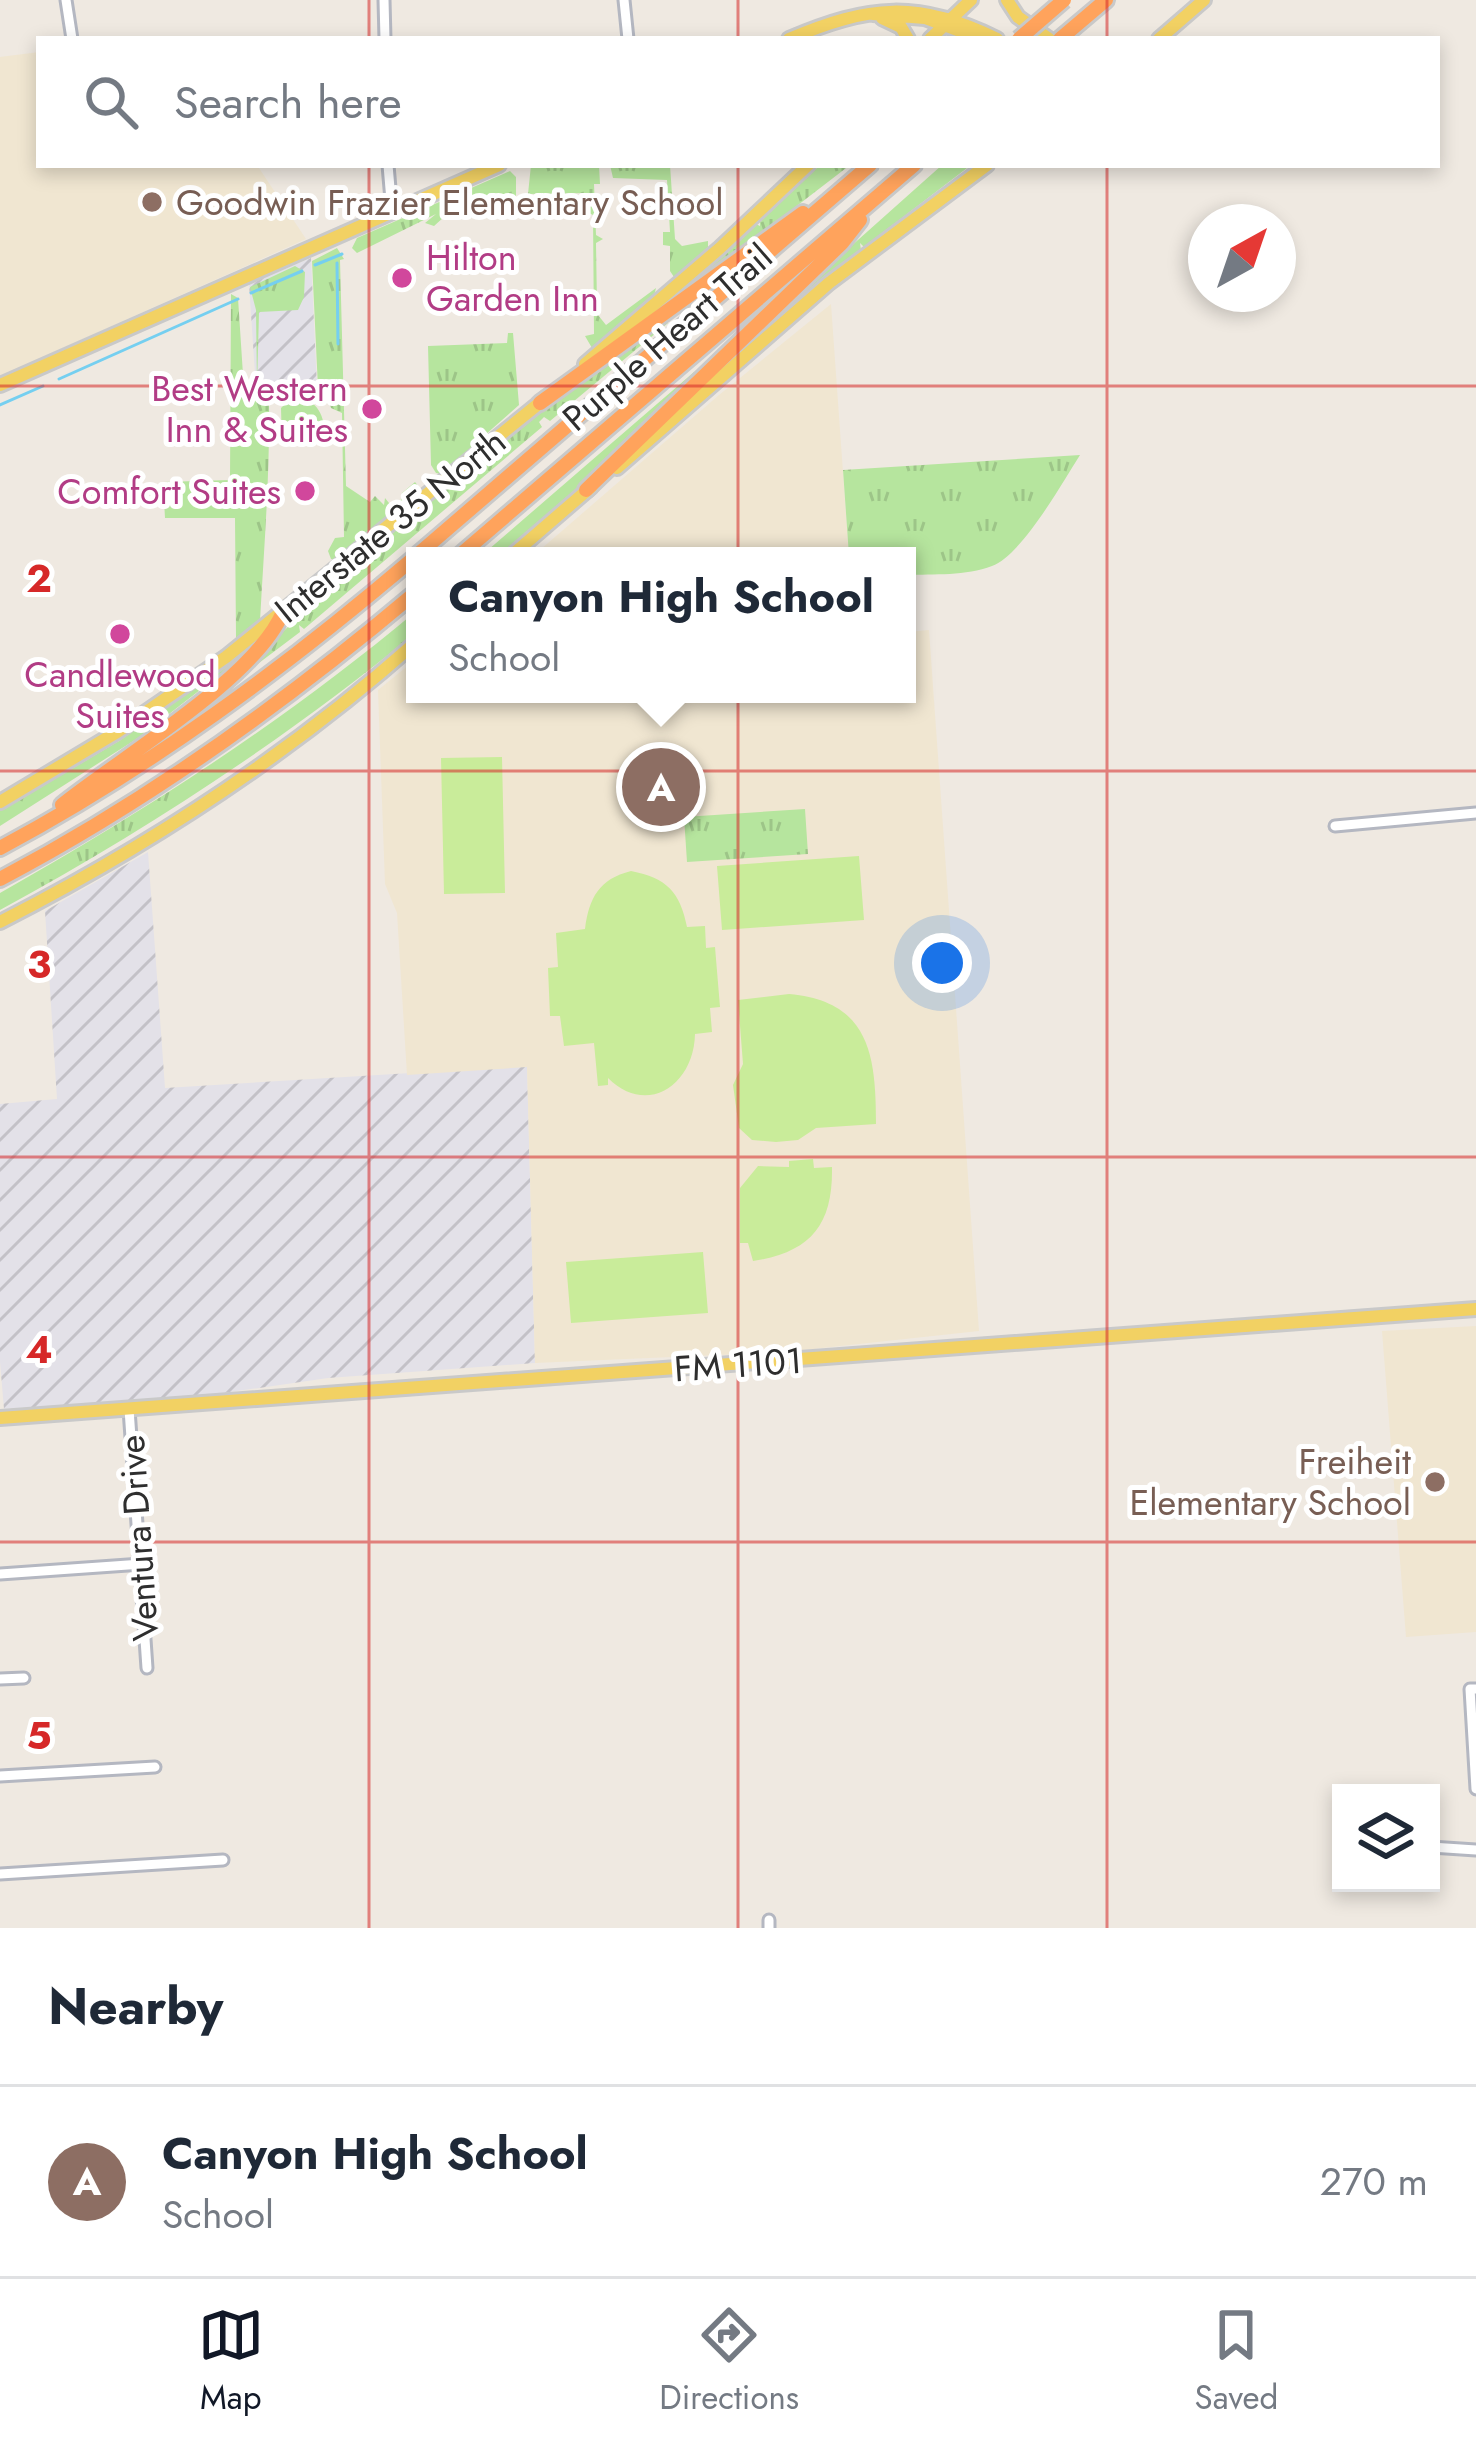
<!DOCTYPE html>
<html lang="en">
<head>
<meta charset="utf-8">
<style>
	body { margin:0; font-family:Jost,sans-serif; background:#f2f2f3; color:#1f2937 }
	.controls { position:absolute; right:36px; bottom:36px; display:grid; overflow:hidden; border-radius:0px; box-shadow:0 6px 18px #0003 }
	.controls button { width:108px; height:108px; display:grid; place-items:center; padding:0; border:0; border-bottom:3px solid #e0e1e3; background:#fff; color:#1f2937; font:60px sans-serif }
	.compass { position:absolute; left:1188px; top:204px; width:108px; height:108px; border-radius:50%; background:#fff; box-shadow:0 6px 18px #0003; rotate:40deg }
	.you { position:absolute; left:942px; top:963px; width:42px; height:42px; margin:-30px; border:9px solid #fff; border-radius:50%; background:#1a73e8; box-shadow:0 0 0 18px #1a73e833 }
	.badge { display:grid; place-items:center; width:78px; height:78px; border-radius:50%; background:#111827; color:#fff; font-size:39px; font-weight:700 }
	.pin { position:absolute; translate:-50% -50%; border:6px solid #fff; box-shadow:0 3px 12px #0006 }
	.popup { position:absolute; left:406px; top:547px; width:510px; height:156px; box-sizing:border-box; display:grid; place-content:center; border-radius:0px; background:#fff; filter:drop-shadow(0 3px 9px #0005); font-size:39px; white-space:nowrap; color:#747a83 }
	.popup b { font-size:45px; color:#1f2937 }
	.popup::after { content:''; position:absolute; left:50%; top:100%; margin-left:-24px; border:24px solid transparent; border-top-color:#fff }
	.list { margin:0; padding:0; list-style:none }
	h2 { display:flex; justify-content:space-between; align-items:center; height:156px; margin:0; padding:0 48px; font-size:51px }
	h2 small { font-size:39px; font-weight:400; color:#747a83 }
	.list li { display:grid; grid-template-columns:78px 1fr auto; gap:36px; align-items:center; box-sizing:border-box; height:192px; padding:0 48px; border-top:3px solid #e0e1e3 }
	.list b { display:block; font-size:45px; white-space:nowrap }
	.list p { margin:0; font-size:39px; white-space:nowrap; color:#747a83 }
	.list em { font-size:39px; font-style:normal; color:#747a83 }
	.icon { flex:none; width:66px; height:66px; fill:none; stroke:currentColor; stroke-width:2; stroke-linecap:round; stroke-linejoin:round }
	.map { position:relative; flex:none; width:1476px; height:1928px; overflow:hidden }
	.search { position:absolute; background:#fff; box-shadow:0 6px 18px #0003; left:36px; right:36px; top:36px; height:132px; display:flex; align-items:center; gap:30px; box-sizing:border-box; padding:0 42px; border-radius:0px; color:#747a83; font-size:45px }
	.sheet { height:348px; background:#fff }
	nav { display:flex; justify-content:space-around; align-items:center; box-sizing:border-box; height:168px; border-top:3px solid #e0e1e3; background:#fff; font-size:33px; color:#747a83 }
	nav a { display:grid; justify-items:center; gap:6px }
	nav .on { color:#111827 }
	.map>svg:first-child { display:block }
	.industrial { fill:url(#industrial-furrows) }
	.education { fill:#f0e6d1 }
	.grass { fill:url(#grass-tufts) }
	.pitch { fill:#c9ec9a }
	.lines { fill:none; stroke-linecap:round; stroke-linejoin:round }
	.stream { stroke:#75cff0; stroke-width:3 }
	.minor-casing { stroke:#b4b7c1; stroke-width:15 }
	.major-casing { stroke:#c9c9c9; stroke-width:18 }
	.highway-casing { stroke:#c9c9c9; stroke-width:20 }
	.minor { stroke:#fff; stroke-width:9 }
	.major { stroke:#f2d163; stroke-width:12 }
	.highway { stroke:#ffa35c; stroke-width:14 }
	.highway-bridge-casing { stroke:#c9c9c9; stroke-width:20; stroke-linecap:butt }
	.highway-bridge { stroke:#ffa35c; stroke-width:14 }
	.grid { fill:none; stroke:#d62828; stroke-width:3; stroke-opacity:0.55 }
	.education-dot { fill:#8d6e63; stroke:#fff; stroke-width:4.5 }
	.hotel-dot { fill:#d1479c; stroke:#fff; stroke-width:4.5 }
	.labels { text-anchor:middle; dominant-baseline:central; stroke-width:10; stroke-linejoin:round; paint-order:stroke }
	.education-label { font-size:36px; fill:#785e54; stroke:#fff; text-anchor:start }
	.hotel-label { font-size:36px; fill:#b23c85; stroke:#fff; text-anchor:end }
	.street-label { font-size:36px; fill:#2e2e2e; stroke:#fff }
	.grid-label { font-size:39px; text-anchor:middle; font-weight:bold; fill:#d62828; stroke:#fff; stroke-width:10; stroke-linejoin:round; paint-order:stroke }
</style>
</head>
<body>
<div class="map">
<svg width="1476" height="1928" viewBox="0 0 1476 1928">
	<defs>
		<pattern id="industrial-furrows" width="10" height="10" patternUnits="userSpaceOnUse" patternTransform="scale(3)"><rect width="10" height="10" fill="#e3e1e8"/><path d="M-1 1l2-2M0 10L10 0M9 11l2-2" fill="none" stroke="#c3c1c7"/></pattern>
		<pattern id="grass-tufts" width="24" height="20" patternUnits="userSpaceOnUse" patternTransform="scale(3)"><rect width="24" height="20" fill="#b6e59e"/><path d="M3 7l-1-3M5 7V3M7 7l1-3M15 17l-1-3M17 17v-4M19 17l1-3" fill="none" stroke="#9dc588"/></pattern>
	</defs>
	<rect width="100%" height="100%" fill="#efe9e1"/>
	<path class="industrial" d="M311 258 317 387 256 389 249 284Z
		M148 852 165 1088 527 1066 535 1363 328 1378 189 1398 4 1409 0 1362V1104L57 1099 45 911Z"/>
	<path class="education" d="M39 52V165H257L306 239 0 376V57Z
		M831 304 849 556H533L719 395Z
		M929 630 979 1331 785 1352 535 1363 527 1067 407 1075 397 913 385 884 378 690 415 660V694H907V632Z
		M1476 1326V1632L1406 1637 1382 1331Z"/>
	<path class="grass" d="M531 165H599L600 184H594L596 235 603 239 596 243 597 306 598 315 606 325 656 288 654 296 592 348 585 336 594 334 593 215 589 213 588 193 528 194Z
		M610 165H670L675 239 682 246 708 241V248L674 277 670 271V246L663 245V232H670L667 180 613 178Z
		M820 165H850L698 282 695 278 756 224 760 226V220Z
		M942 165H971L864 247 860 243 861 250 771 326 766 322Z
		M510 171 516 177V217H498L494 195 444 217 434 226 425 223 436 214 357 253 352 248 357 238Z
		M337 248 344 259 340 260 346 486 370 502 375 496 384 505 385 498 393 508 401 500 402 493 415 482 419 487 412 500 340 554 338 560 331 559 328 551 335 538 344 537 342 413 331 408 328 397 318 388 312 261Z
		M295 266 305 272 304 297 298 310 259 312 257 388 256 310 250 287Z
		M231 294 238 298 244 390 269 402C270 476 264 547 260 621L236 638 235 518H165L163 482 230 480Z
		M666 318 668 323 550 421 544 417 539 422 542 427 304 629 299 625 300 632 214 697C355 560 510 428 666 318Z
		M508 333H513L519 405 441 474 436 473 431 465 428 346 507 343Z
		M694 372 698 376 681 394 502 556H481Z
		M292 397C318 397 327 418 324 442L282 444 281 408Z
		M1080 455C1062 483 1022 555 992 566 966 576 934 574 907 575V556H849L843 470Z
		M415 612V633C286 739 147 830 0 910V893C147 810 286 720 415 612Z
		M229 664 231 666 138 738 0 826V811L119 741Z
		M805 809 808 854 687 862 684 817Z"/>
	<path class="pitch" d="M502 757 505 893 444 894 441 758Z
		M859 856 864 920 722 930 717 866Z
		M631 871C667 878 680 892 687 927L705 926 706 948 715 947 720 1007 710 1008 712 1032 695 1034C694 1085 647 1117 608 1078V1085L598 1086 594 1043 564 1046 560 1016H550L548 968 558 967 556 933 585 929C589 898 599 879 631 871Z
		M789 994C870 1001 876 1056 876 1124L816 1128 798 1140 776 1142 752 1140 739 1128 733 1085 743 1064 738 1000Z
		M813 1159 814 1168 832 1167C833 1226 810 1252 753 1261L748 1243H740V1188L758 1166 789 1167V1161Z
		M703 1252 708 1313 571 1323 566 1262Z"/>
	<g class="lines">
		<path class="stream" d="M337 263 338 344
			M315 265 342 254
			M251 293 302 271
			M59 379 238 299
			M0 405 43 386"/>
		<g class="minor-casing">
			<path id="minor" d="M66 0 72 39
				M384 0 385 39
				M624 0 628 39
				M388 165 392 212
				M1335 826 1476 813
				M129 1409 147 1668
				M0 1574 142 1564
				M0 1679 24 1678
				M1476 1689H1470L1476 1789
				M0 1776 155 1767
				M1431 1847 1476 1850
				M0 1874 223 1860
				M769 1920V1928"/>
		</g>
		<g class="major-casing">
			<path id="major" d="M1007 0 1018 17 1049 39
				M873 14 925 18 981 39
				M882 18 901 27 908 39
				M789 39C869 5 918 0 997 39
				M930 39 971 0
				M1159 39 1204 0
				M585 364 720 248 808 165
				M0 385 499 165
				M617 468 829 283 987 165
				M511 556 591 487
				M0 802 117 732 226 657 547 397
				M0 922C147 847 291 753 415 643
				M0 1418 1476 1309"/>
		</g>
		<g class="highway-casing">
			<path id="highway" d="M1060 39 1106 0
				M540 403 803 213
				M586 490 842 243 860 220
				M416 556 870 165
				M459 556 914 165
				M62 805C120 758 255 679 283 612
				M0 848C150 768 286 667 415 557
				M0 879C150 800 286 702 415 593"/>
		</g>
		<use href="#minor" class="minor"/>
		<use href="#major" class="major"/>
		<use href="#highway" class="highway"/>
		<g class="highway-bridge-casing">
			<path id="highway-bridge" d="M1019 39 1064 0"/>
		</g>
		<use href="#highway-bridge" class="highway-bridge"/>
	</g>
	<path class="grid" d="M369 0V39M738 0V39M1107 0V39M369 165V1928M738 165V1928M1107 165V1928M0 386H1476M0 771H1476M0 1157H1476M0 1542H1476"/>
	<g class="education-dot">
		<circle cx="152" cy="202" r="12"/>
		<circle cx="1435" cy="1482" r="12"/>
	</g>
	<g class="hotel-dot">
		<circle cx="402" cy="278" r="12"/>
		<circle cx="372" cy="409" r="12"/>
		<circle cx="305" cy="491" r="12"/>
		<circle cx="120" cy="634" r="12"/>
	</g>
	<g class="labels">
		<g class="education-label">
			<text x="176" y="202">Goodwin Frazier Elementary School</text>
			<text x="1411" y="1461" text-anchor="end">Freiheit<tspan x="1411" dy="41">Elementary School</tspan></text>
		</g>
		<g class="hotel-label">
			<text x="426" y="257" text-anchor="start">Hilton<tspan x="426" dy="41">Garden Inn</tspan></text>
			<text x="348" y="388">Best Western<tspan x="348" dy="41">Inn &amp; Suites</tspan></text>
			<text x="281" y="491">Comfort Suites</text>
			<text x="120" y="674" text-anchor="middle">Candlewood<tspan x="120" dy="41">Suites</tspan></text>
		</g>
		<g class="street-label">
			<text transform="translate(667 337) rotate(-41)">Purple Heart Trail</text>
			<text transform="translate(390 525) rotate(-39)">Interstate 35 North</text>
			<text transform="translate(738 1364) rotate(-4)">FM 1101</text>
			<text transform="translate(138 1538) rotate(-94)">Ventura Drive</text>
		</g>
	</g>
	<g class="grid-label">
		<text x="39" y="592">2</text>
		<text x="39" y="978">3</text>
		<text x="39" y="1363">4</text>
		<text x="39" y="1749">5</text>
	</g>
</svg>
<div class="controls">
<button><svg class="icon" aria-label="layers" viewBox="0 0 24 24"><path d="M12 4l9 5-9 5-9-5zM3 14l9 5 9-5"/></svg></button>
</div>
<svg class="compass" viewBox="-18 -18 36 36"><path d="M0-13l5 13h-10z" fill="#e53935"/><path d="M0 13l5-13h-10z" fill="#747a83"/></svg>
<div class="you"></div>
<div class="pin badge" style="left:661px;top:787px;background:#8d6e63">A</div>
<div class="popup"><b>Canyon High School</b>School</div>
<div class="search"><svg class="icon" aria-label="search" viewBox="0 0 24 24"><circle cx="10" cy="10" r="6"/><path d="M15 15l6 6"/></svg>Search here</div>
</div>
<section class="sheet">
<h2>Nearby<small></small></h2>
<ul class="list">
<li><span class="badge" style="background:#8d6e63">A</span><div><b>Canyon High School</b><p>School</p></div><em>270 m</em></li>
</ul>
</section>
<nav>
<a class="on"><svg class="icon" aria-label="map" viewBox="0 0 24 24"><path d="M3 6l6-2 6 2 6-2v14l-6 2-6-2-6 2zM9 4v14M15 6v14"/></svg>Map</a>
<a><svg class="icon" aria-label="directions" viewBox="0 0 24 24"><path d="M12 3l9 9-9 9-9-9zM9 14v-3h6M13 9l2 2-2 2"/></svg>Directions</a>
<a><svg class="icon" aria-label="saved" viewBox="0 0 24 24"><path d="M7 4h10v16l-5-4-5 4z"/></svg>Saved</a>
</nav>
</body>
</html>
